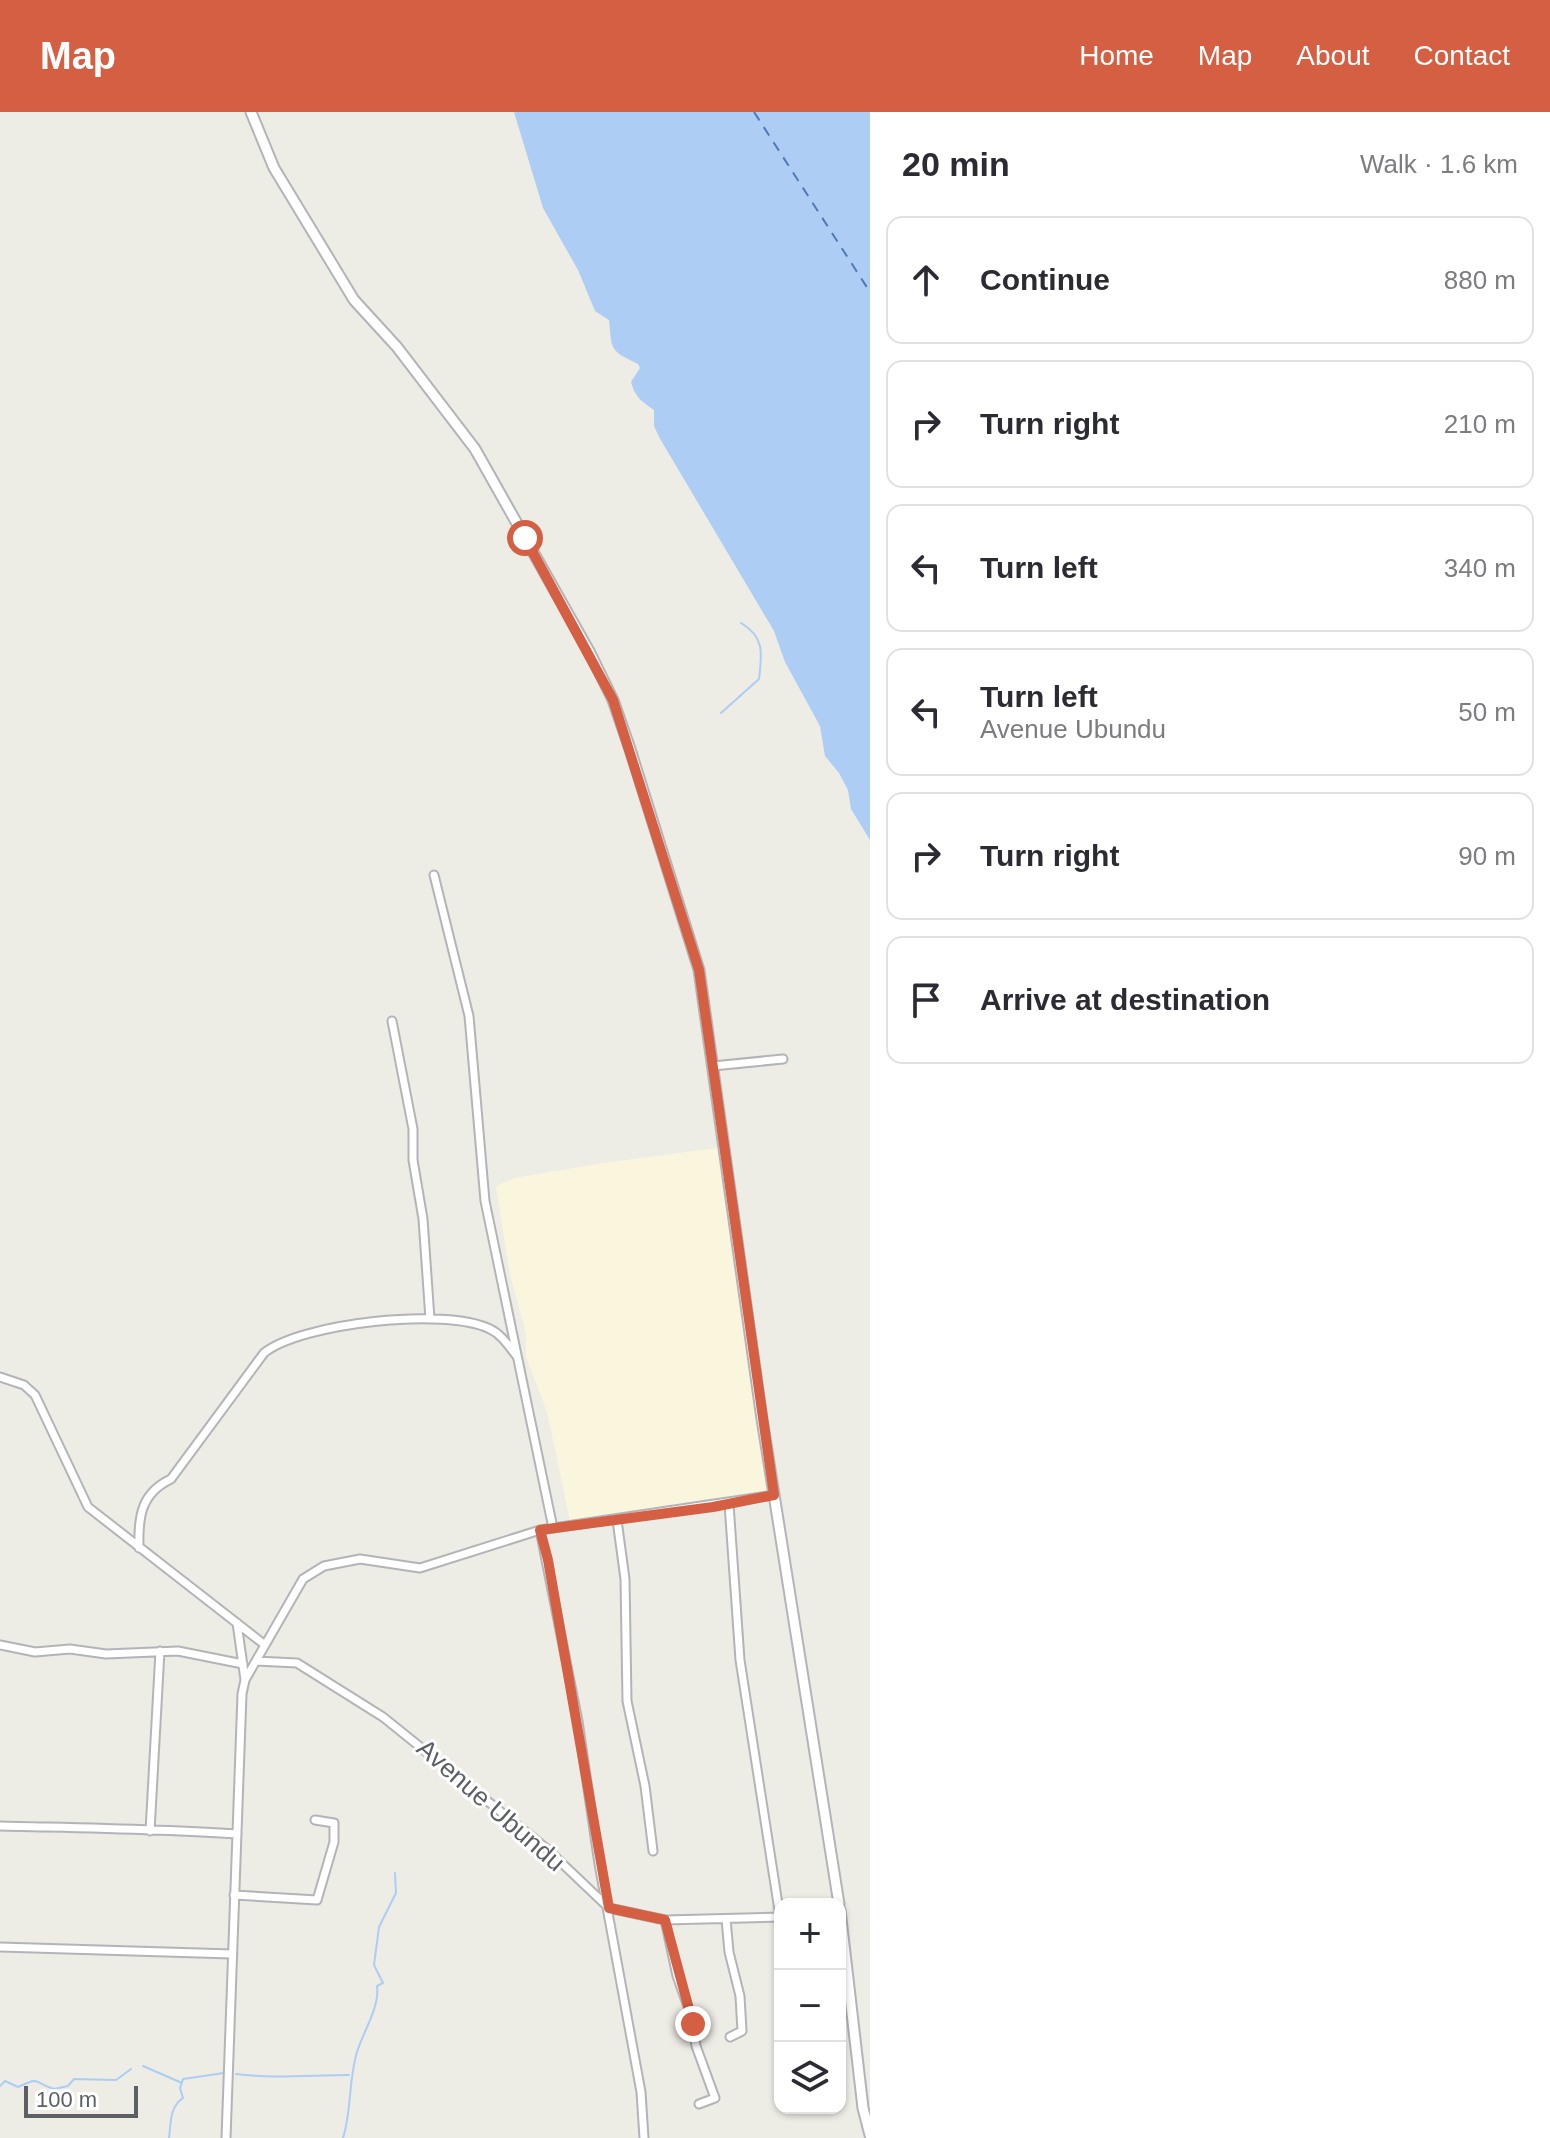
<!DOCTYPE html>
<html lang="en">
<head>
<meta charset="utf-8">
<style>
	body { margin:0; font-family:Arial,sans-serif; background:#f7f7f7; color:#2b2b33 }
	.controls { position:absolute; right:24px; bottom:24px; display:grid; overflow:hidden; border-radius:16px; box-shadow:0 2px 6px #0004 }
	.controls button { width:72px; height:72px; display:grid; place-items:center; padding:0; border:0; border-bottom:2px solid #e1e1e2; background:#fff; color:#2b2b33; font:40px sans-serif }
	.scale { position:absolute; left:24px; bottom:20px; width:114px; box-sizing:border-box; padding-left:8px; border:4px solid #5c5f63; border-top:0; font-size:22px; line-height:28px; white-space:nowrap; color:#5c5f63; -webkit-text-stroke:6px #fff; paint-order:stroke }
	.stop { position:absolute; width:24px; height:24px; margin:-18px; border:6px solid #d55f43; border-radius:50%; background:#fff }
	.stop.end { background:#d55f43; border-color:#fff; box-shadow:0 2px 8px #0008 }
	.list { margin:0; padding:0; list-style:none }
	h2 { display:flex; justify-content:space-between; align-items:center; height:104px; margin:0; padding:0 32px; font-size:34px }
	h2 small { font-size:26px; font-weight:400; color:#7c7c81 }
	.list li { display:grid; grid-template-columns:52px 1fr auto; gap:24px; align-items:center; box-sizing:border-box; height:128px; margin:0 16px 16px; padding:0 16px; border:2px solid #e1e1e2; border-radius:16px }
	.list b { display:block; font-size:30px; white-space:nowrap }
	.list p { margin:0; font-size:26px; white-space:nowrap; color:#7c7c81 }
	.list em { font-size:26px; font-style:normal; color:#7c7c81 }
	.icon { flex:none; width:44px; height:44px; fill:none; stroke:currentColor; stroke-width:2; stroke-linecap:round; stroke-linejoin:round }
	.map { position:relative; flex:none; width:870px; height:2026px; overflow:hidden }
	header { display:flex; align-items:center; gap:48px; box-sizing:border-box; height:112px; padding:0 40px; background:#d55f43; color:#fff }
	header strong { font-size:38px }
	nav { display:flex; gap:44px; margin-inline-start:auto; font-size:28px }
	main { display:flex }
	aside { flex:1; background:#fff }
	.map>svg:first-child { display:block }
	.commercial { fill:#faf6dd }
	.water { fill:#adcdf5 }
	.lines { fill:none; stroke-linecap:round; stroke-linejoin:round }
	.stream { stroke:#adcdf5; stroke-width:2 }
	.ferry { stroke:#5277b5; stroke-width:2; stroke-dasharray:10 8; stroke-linecap:butt }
	.minor-casing { stroke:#b2b4b8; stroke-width:11 }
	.tertiary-casing { stroke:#b2b4b8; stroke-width:13 }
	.minor { stroke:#fff; stroke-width:7 }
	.tertiary { stroke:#fff; stroke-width:9 }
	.route { stroke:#d55f43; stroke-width:10 }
	.labels { text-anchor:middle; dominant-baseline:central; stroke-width:6; stroke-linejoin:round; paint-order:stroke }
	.street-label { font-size:26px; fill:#5c5f63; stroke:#fff }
</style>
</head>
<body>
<header>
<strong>Map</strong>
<nav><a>Home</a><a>Map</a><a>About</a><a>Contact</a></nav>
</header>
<main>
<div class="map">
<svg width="870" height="2026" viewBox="0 0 870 2026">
	<rect width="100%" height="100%" fill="#edece5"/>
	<path class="commercial" d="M724 1035 774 1381 571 1414 547 1300 526 1245V1222L509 1158 496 1074 515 1066 603 1051Z"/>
	<path class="water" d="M514 0H870V728L851 697 848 678 839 661 825 644 820 614 785 550 774 519 659 325 654 314V298C642 290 635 285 631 270L640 256 638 252C609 238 612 238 609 208L595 199 578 158 543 96Z"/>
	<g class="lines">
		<path class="stream" d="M721 601 759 567C762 542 765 525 741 511
			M143 1954 182 1971
			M236 1962C274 1967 311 1963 349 1963
			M0 1974 5 1969 18 1975C43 1964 31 1970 54 1977L68 1974 74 1967 116 1968 131 1957
			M169 2026C171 2013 169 1995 183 1986L180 1976 183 1967 224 1961
			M343 2026C352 1998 348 1970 357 1940 363 1920 380 1895 377 1874L383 1871 374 1853 379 1815 396 1781 395 1761"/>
		<path class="ferry" d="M754 0 870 180"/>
		<g class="minor-casing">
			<path id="minor" d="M434 763 469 904 485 1089 553 1416
				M392 909 413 1017V1048L423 1107 430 1207
				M713 954 783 947
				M0 1265 24 1273 35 1283 88 1395 265 1533
				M729 1392 740 1548 780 1805
				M617 1408 625 1467 627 1589 645 1674 653 1739
				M540 1418 578 1609 599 1752 641 1980 644 2026
				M139 1436C138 1405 141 1381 171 1367L264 1241C301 1211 446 1195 490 1217 501 1222 508 1233 516 1243
				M237 1511 245 1568
				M0 1533 35 1540 70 1537 106 1542 178 1539 243 1552
				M256 1549 297 1551 383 1605 547 1737 609 1796 665 1808 780 1805
				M0 1714C79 1716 158 1717 237 1722
				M150 1719 160 1539
				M234 1783 317 1788 334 1730V1711L315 1708
				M726 1807 729 1840 740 1884 742 1919 730 1925
				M665 1808 677 1864 692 1906 696 1934 715 1986 699 1992
				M0 1835 232 1842
				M226 2026 242 1582 245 1568 303 1467 324 1454 360 1447 420 1456 540 1418 774 1383"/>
		</g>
		<g class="tertiary-casing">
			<path id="tertiary" d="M251 0 274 56 354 188 397 235 475 337 590 541 613 588 630 637 699 858 762 1307 839 1792
				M840 1798 863 1996 870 2023"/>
		</g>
		<use href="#minor" class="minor"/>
		<use href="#tertiary" class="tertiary"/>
	</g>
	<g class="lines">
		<path class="route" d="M525 426 613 588 699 858 774 1383 713 1395 540 1418 548 1448 609 1796 665 1808 693 1912"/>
	</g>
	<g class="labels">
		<g class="street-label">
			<text transform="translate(491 1693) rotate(41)">Avenue Ubundu</text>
		</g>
	</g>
</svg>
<div class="controls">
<button>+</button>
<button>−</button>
<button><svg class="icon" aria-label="layers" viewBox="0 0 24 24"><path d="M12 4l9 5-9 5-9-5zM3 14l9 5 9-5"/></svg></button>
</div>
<div class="scale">100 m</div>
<div class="stop" style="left:525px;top:426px"></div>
<div class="stop end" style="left:693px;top:1912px"></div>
</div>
<aside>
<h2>20 min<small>Walk · 1.6 km</small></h2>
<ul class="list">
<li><svg class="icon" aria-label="ahead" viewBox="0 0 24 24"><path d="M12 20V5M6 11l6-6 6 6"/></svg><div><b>Continue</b></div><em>880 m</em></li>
<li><svg class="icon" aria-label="right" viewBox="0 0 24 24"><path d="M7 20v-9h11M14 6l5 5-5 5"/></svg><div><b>Turn right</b></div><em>210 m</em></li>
<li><svg class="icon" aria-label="left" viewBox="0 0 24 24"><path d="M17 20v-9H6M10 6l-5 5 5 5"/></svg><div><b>Turn left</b></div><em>340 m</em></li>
<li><svg class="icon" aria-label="left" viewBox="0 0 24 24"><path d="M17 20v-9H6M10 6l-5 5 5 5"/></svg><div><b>Turn left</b><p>Avenue Ubundu</p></div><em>50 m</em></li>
<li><svg class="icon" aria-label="right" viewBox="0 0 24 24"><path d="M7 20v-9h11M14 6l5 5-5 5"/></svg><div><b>Turn right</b></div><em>90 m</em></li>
<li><svg class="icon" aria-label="arrive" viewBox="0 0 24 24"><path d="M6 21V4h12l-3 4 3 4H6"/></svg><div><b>Arrive at destination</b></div></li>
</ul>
</aside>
</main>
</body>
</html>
